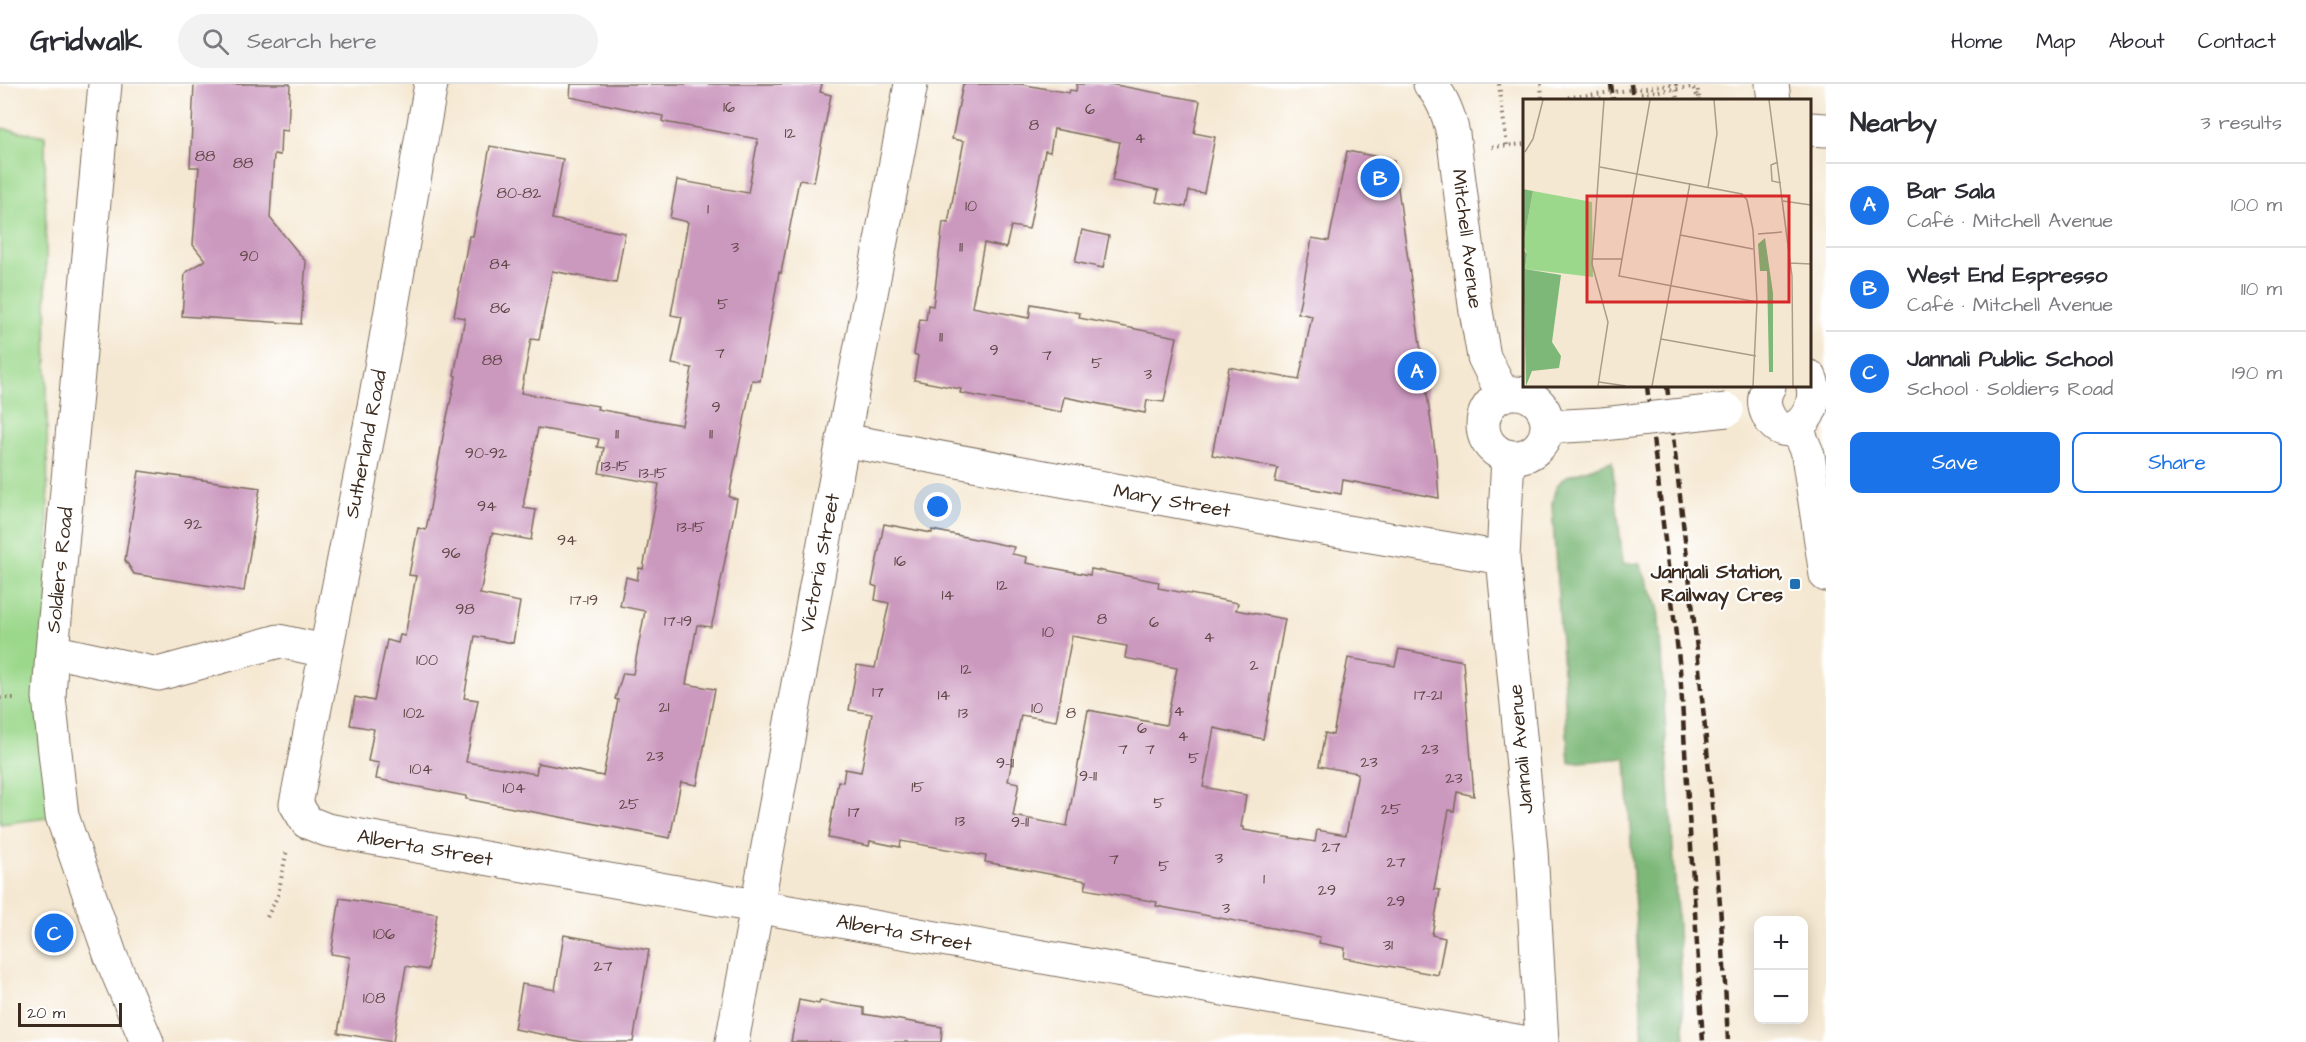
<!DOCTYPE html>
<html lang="en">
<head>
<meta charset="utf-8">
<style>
	body { margin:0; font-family:"Architects Daughter",sans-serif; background:#f2f2f3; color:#2b2b33 }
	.controls { position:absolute; right:18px; bottom:18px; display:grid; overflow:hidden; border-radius:12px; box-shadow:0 3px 15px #0003 }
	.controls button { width:54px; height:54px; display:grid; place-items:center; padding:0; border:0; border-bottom:2px solid #e1e1e2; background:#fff; color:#2b2b33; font:30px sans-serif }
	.scale { position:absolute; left:18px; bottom:15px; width:104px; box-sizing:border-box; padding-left:6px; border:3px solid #3b2a1e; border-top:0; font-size:16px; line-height:21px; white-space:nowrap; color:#3b2a1e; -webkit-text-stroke:4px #fff; paint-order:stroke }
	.you { position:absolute; left:938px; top:423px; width:21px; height:21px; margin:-15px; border:4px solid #fff; border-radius:50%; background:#1a73e8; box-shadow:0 0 0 9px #1a73e833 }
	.badge { display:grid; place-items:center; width:39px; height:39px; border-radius:50%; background:#1a73e8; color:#fff; font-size:20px; font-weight:700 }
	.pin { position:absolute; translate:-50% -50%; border:3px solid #fff; box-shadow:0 2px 6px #0006 }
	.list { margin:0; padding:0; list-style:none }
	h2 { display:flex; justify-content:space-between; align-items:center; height:78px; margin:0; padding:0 24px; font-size:26px }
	h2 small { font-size:20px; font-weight:400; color:#7c7c81 }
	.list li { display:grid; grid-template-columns:39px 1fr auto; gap:18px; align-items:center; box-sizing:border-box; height:84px; padding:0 24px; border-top:2px solid #e1e1e2 }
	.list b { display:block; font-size:22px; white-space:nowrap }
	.list p { margin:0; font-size:20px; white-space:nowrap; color:#7c7c81 }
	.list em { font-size:20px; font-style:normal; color:#7c7c81 }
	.actions { display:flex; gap:12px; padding:18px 24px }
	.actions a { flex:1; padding:14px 0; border:2px solid #1a73e8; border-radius:12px; text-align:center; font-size:21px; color:#1a73e8 }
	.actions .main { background:#1a73e8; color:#fff }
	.icon { flex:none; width:33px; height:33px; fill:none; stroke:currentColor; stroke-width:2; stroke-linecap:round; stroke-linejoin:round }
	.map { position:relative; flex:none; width:1826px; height:958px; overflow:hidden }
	header { display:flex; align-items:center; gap:36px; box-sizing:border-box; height:84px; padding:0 30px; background:#fff; border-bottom:2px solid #e1e1e2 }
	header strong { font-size:28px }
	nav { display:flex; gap:33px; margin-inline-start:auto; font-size:21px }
	.search { width:420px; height:54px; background:#f2f2f3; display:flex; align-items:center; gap:15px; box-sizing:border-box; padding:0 21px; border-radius:33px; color:#7c7c81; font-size:22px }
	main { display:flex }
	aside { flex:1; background:#fff }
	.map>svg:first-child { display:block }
	.green { fill:#9cd88c; stroke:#6c8155; stroke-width:1.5 }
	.forest { fill:#7db878; stroke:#5c714b; stroke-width:1.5 }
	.building { fill:#cb98be; fill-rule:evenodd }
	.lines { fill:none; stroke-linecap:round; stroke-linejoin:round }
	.minor-casing { stroke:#7c6c5d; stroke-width:35 }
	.path { stroke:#7c6c5d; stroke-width:4; stroke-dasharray:1.5 4.5; stroke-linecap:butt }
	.minor { stroke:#fff; stroke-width:33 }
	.rail { stroke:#3b2a1e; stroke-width:4.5; stroke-dasharray:9 4.5; stroke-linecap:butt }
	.minor-bridge-casing { stroke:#7c6c5d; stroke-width:35; stroke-linecap:butt }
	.path-bridge { stroke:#7c6c5d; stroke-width:4; stroke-dasharray:1.5 4.5; stroke-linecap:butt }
	.minor-bridge { stroke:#fff; stroke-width:33 }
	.poi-dot { fill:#1f6fb2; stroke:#fff; stroke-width:2 }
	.labels { text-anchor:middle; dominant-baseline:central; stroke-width:4.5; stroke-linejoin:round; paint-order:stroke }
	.number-label { font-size:16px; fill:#5f4646 }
	.street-label { font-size:20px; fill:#3b2a1e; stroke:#fff }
	.poi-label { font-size:20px; font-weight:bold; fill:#3b2a1e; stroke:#fff; text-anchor:end }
	.inset-road { fill:none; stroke:#ab9c8a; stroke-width:1.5 }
	.view { fill:#d62828; fill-opacity:0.15; stroke:#d62828; stroke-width:3 }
	.inset-edge { fill:none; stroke:#3b2a1e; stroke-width:3 }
</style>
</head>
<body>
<header>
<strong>Gridwalk</strong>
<div class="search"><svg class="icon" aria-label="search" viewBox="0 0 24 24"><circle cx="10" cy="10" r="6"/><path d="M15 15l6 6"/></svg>Search here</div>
<nav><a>Home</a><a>Map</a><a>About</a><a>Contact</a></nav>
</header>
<main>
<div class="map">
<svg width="1826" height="958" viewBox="0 0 1826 958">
	<rect width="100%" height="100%" fill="#fff"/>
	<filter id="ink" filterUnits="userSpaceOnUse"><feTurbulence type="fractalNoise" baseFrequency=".0167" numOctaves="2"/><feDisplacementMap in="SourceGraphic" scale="12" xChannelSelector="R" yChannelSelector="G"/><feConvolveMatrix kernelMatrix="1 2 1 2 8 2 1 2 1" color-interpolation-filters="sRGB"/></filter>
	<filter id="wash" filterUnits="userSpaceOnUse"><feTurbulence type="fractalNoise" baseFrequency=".008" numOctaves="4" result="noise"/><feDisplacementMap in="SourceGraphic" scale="24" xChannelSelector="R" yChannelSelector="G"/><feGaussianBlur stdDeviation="1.35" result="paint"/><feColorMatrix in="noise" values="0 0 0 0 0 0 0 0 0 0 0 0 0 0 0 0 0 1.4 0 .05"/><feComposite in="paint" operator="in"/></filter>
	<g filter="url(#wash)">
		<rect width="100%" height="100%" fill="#f5e8d2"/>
		<path class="green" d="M0 44 45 52 49 605 62 732 0 740Z"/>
		<path class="forest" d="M1612 377 1623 480 1639 479 1658 522 1685 958H1643L1626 674 1569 679 1552 421C1554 409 1555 401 1565 393Z"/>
		<g id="blocks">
			<path class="building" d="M194 0H290L288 47 281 46 280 71 274 70 270 134 306 178 301 240 182 232 185 189 205 176 193 161 199 83H190Z
				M571 0H822L820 8 831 11 814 98 799 96 781 189 779 188 760 297 752 296 729 413 737 415 714 532 711 543 697 541 686 600 715 605 697 701 681 698 670 754 466 715V712L376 695 379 679 368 677 374 645 350 641 355 613 374 617 387 556 398 559 400 551 405 552 416 492 409 491 418 444 426 446 444 347 456 292 454 291 465 234 454 232 469 152H473L490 62 563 75 552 135 625 149 616 199 552 187 539 256 531 255 521 309 598 322 597 325 682 341 692 284 672 280 682 233 671 231 688 138 670 134 677 96 748 109 758 55 664 38 662 37 663 32 570 13ZM538 344 599 355 597 363 604 364 599 389 659 400 643 485 639 484 637 496 626 493 620 522 645 527 633 590 623 589 615 615 618 616 603 692 538 679 536 690 466 678 478 616 464 614 475 552 513 559 520 518 480 510 492 449 531 456 536 426 524 424V416Z
				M963 0H1020L1069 9 1070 6 1076 7 1077 0H1110L1200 17 1194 49 1215 53 1204 109 1189 107 1186 123 1156 118 1159 106 1112 97 1120 58 1054 45 1050 68 1045 67 1029 145 1011 142 1006 164 984 159 972 223 1029 234 1031 220 1080 229 1079 234 1177 253 1164 318 1147 316 1145 329 1064 313 1061 328 960 309 961 305 914 296 918 272 914 270 920 235 926 236 928 221 933 222 943 138 948 139 964 57 952 55Z
				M1347 67 1394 76 1436 374 1439 414 1343 396 1341 410 1275 398 1278 384 1212 371 1229 283 1299 296 1312 232 1298 229 1312 154 1329 157Z
				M1082 146 1109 152 1103 184 1075 178Z
				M139 387 260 404 244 507 134 490 125 476Z
				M884 440 932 449V446L1014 463 1012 470 1027 473 1026 479 1090 491 1091 485 1159 498 1158 504 1238 519 1236 526 1285 535 1263 655 1214 644 1203 703 1246 711 1241 743H1244V746L1315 758 1317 746 1346 751 1358 689 1319 682 1325 649 1333 651 1348 574 1395 582 1399 565 1463 577 1474 712 1457 708 1454 727 1449 726 1434 805 1440 806 1432 851 1445 854 1438 891 1344 874 1345 864 1319 859 1320 853 1156 822 1157 818 1085 805 1087 797 985 778 986 772 901 757 900 763 870 757 869 762 828 754 838 697 843 698 845 685 861 688 872 630 849 626 857 581 875 584 889 519 875 516 877 503 872 501ZM1072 552 1127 562 1125 574 1177 584 1166 641 1088 626 1067 742 1013 732 1019 699 1008 697 1021 631 1056 637Z
				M340 814 437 830 428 886 406 882 393 958 338 949 350 873 331 870Z
				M564 851 649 866 633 958H582L514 945 522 900 555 906Z
				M799 916 819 920 820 917 864 924V930L942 943 941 958H791Z"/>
		</g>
	</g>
	<g filter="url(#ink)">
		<use href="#blocks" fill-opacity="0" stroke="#7c6c5d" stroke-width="1.5"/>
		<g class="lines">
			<g class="minor-casing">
				<path id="minor" d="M105 0 52 567 49 613 62 732 111 873 147 958
					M431 0 375 317 298 710 296 720 307 738 327 746 1522 958
					M1430 0C1443 14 1449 31 1453 50L1475 221 1484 273 1503 311
					M1772 0 1774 16
					M1810 45 1826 46
					M1769 302C1764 310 1763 320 1767 329 1785 370 1826 326 1810 293
					M1483 341a32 32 0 1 1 64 0a32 32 0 1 1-64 0Z
					M1547 343 1603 340
					M1797 345 1808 371 1826 491
					M843 356 1317 443 1503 474
					M1508 372 1503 474 1531 766 1542 958
					M52 567 158 590 279 557 325 567
					M732 958 843 356 911 0"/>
			</g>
			<path class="path" d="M1499 0 1507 62
				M1541 0 1542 16
				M1676 0 1677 16
				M1697 0 1699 14
				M1641 9 1693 3 1699 16
				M1582 16 1604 14
				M1492 63 1524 60
				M0 614H16
				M267 833 278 811 287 765"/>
			<use href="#minor" class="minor"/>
			<path class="rail" d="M1611 0 1613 16
				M1631 0 1633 16
				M1647 302 1680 585 1703 958
				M1667 302C1693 520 1718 738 1728 958"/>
			<g class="minor-bridge-casing">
				<path id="minor-bridge" d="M1603 340 1727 326"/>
			</g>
			<path class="path-bridge" d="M1564 16V14L1678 0"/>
			<use href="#minor-bridge" class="minor-bridge"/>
		</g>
	</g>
	<rect class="poi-dot" x="1789" y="494" width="12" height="12" rx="3"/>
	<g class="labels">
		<g class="number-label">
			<text x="729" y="23">16</text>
			<text x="1090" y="25">6</text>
			<text x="1034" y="41">8</text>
			<text x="790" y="49">12</text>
			<text x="1140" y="54">4</text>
			<text x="205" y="72">88</text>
			<text x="243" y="79">88</text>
			<text x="519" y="109">80-82</text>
			<text x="971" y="122">10</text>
			<text x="708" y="125">1</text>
			<text x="735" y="163">3</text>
			<text x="961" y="163">11</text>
			<text x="249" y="172">90</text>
			<text x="500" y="180">84</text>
			<text x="723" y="220">5</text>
			<text x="500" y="224">86</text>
			<text x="941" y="253">11</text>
			<text x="994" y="266">9</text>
			<text x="720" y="269">7</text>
			<text x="1047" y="271">7</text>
			<text x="492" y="276">88</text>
			<text x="1097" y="279">5</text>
			<text x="1148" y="290">3</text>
			<text x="716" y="323">9</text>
			<text x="617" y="350">11</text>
			<text x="711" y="350">11</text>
			<text x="486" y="369">90-92</text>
			<text x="615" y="382">13-15</text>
			<text x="653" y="389">13-15</text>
			<text x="487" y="422">94</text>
			<text x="193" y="440">92</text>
			<text x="691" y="443">13-15</text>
			<text x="567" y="456">94</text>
			<text x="451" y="469">96</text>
			<text x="900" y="477">16</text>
			<text x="1002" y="501">12</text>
			<text x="948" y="511">14</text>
			<text x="584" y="516">17-19</text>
			<text x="465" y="525">98</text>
			<text x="1102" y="535">8</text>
			<text x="678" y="537">17-19</text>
			<text x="1154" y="538">6</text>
			<text x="1048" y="548">10</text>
			<text x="1209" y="553">4</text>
			<text x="427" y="576">100</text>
			<text x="1254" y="581">2</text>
			<text x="966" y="585">12</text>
			<text x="878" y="608">17</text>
			<text x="944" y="611">14</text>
			<text x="1428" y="611">17-21</text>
			<text x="664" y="623">21</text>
			<text x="1037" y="624">10</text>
			<text x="1179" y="627">4</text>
			<text x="414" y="629">102</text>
			<text x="963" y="629">13</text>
			<text x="1071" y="629">8</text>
			<text x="1142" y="644">6</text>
			<text x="1183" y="652">4</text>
			<text x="1123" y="665">7</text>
			<text x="1150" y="665">7</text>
			<text x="1430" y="665">23</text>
			<text x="655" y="672">23</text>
			<text x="1194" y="674">5</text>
			<text x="1369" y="678">23</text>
			<text x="1005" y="679">9-11</text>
			<text x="421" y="685">104</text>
			<text x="1088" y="692">9-11</text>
			<text x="1454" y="694">23</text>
			<text x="918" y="703">15</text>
			<text x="514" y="704">104</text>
			<text x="1159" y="719">5</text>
			<text x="629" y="720">25</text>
			<text x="1391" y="725">25</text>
			<text x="854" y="728">17</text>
			<text x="960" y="737">13</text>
			<text x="1020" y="738">9-11</text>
			<text x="1331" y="763">27</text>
			<text x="1219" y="774">3</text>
			<text x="1114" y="775">7</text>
			<text x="1396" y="778">27</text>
			<text x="1164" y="782">5</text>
			<text x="1264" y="795">1</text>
			<text x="1327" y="806">29</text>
			<text x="1396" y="817">29</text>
			<text x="1226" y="824">3</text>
			<text x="384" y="850">106</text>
			<text x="1388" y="861">31</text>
			<text x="603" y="882">27</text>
			<text x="374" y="914">108</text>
		</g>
		<g class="street-label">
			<text transform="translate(1467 155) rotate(83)">Mitchell Avenue</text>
			<text transform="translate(366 360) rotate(-79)">Sutherland Road</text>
			<text transform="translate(1172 417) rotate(10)">Mary Street</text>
			<text transform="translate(820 479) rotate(-79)">Victoria Street</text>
			<text transform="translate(60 486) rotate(-84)">Soldiers Road</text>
			<text transform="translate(1521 665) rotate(-95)">Jannali Avenue</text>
			<text transform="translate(425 764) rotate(10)">Alberta Street</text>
			<text transform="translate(904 849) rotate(10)">Alberta Street</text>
		</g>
		<g class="poi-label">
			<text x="1783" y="488">Jannali Station,<tspan x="1783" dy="23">Railway Cres</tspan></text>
		</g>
	</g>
	<g transform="translate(1523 15)">
		<rect width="288" height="288" fill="#f5e8d2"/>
		<path d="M10 92 69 103 70 178 2 170 4 155 0 146Z" fill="#9cd88c"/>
		<path d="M0 90 10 92 0 146ZM242 139 250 194V273H246L244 172H237L235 145ZM0 150 4 155 2 170 38 176 29 243 38 257 36 269 9 272 3 287Z" fill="#7db878"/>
		<path class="inset-road" d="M127 1 96 177 234 203M246 1 269 177 270 287M2 53 10 40 20 1M255 63 248 66 249 82 258 84M77 68 219 95 224 101 230 131M185 88 194 35 191 1M260 102 288 106M230 131 234 203 230 287M235 135 259 133M157 136 230 150M69 160H99M267 164 288 165M138 240 233 257M76 283 103 287M75 287 85 223 69 165 81 1M129 287 167 84"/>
		<path class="view" d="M64 97H266V203H64Z"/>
		<rect width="288" height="288" class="inset-edge"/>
	</g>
</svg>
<div class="controls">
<button>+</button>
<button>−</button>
</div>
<div class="scale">20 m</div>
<div class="you"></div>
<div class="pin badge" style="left:1417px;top:287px">A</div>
<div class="pin badge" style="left:1380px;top:94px">B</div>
<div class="pin badge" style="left:54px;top:849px">C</div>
</div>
<aside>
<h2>Nearby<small>3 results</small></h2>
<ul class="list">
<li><span class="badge">A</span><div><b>Bar Sala</b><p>Café · Mitchell Avenue</p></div><em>100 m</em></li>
<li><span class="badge">B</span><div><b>West End Espresso</b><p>Café · Mitchell Avenue</p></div><em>110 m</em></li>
<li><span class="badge">C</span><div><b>Jannali Public School</b><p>School · Soldiers Road</p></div><em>190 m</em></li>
</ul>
<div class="actions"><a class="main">Save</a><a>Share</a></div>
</aside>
</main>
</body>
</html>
